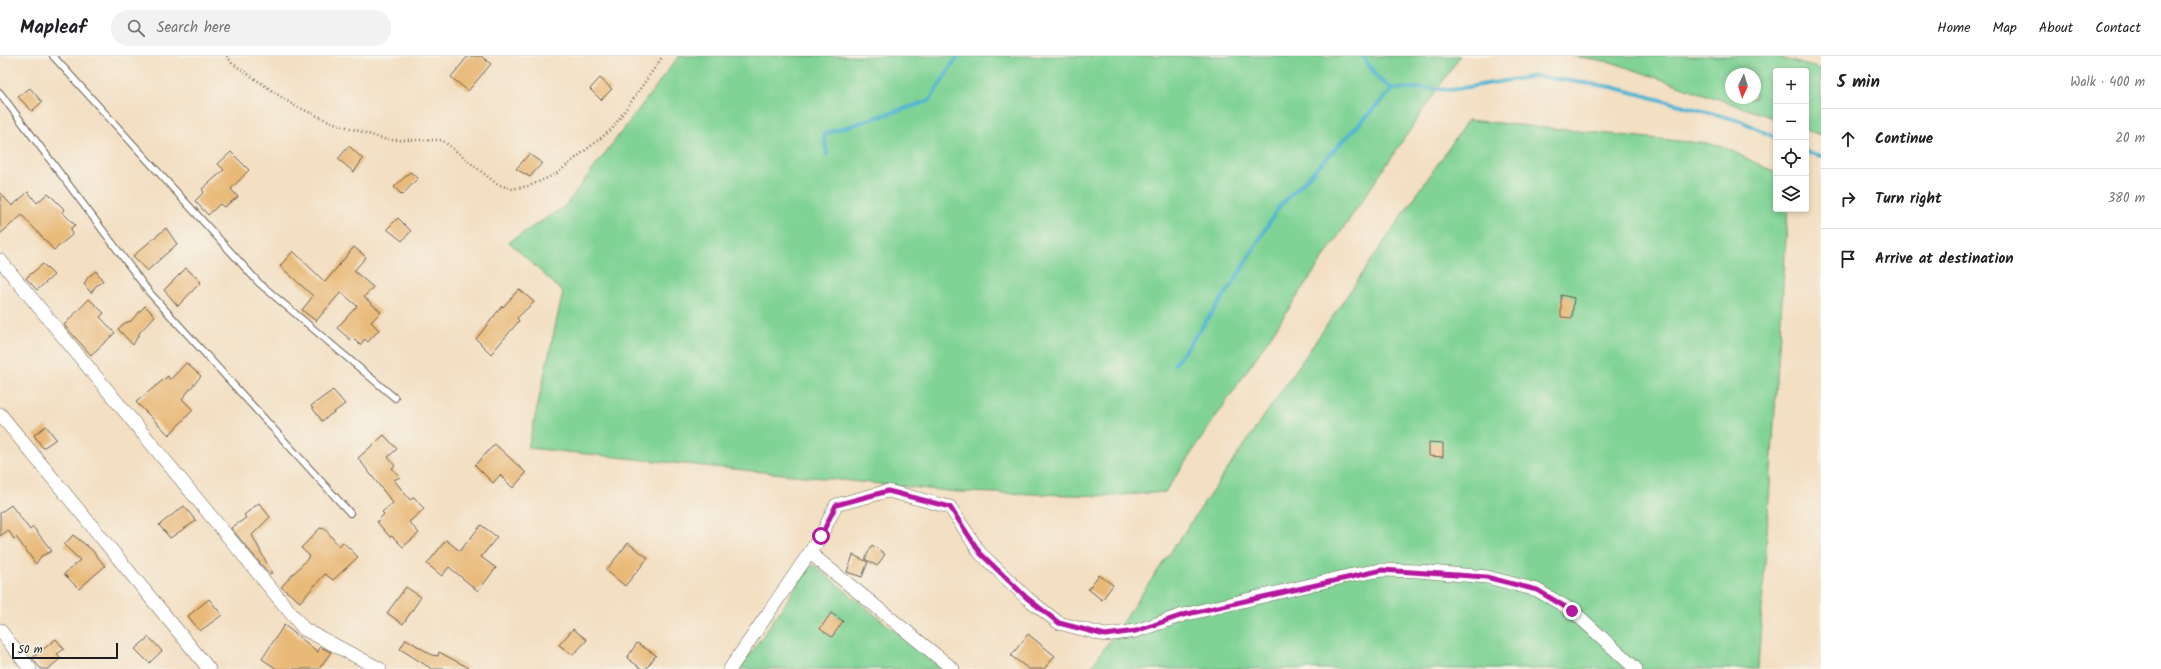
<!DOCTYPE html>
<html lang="en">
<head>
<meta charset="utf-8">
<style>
	body { margin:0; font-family:Kalam,sans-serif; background:#f2f2f2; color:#202124 }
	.controls { position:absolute; right:12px; top:12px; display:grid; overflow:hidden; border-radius:4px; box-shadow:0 2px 6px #0003 }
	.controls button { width:36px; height:36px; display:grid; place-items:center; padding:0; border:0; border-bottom:1px solid #e0e0e0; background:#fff; color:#202124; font:20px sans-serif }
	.compass { position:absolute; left:1725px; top:12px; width:36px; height:36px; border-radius:50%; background:#fff; box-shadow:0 2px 6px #0003; rotate:184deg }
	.scale { position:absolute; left:12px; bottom:10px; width:106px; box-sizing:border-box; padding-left:4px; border:2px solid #1c1c1c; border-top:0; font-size:11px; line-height:14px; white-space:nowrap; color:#1c1c1c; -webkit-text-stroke:3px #f7f3e8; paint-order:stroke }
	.stop { position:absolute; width:12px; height:12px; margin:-9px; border:3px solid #b5179e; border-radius:50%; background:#fff }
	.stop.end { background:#b5179e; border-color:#fff; box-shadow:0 1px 4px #0008 }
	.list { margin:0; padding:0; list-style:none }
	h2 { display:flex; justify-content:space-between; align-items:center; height:52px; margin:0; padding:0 16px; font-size:17px }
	h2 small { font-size:13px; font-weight:400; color:#757577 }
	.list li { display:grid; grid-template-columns:26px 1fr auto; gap:12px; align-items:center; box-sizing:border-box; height:60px; padding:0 16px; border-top:1px solid #e0e0e0 }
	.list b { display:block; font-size:15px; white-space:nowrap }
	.list em { font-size:13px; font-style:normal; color:#757577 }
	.icon { flex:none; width:22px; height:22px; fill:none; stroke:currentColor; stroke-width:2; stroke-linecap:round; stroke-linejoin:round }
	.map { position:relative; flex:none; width:1821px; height:613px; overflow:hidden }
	header { display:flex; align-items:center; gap:24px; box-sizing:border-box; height:56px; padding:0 20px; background:#fff; border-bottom:1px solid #e0e0e0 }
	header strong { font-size:19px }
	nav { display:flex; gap:22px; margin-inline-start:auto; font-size:14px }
	.search { width:280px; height:36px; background:#f2f2f2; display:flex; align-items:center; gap:10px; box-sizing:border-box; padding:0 14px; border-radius:22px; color:#757577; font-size:15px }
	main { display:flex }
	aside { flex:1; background:#fff }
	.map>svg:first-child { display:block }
	.green { fill:#80d395; stroke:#4e7858; fill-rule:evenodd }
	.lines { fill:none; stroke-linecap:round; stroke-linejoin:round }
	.stream { stroke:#52b6d1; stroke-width:4 }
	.building { fill:#e9b978 }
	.service-casing { stroke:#676056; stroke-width:8 }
	.minor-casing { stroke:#676056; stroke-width:14 }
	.path { stroke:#676056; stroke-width:2.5; stroke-dasharray:1 3; stroke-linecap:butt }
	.service { stroke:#fff; stroke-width:6 }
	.minor { stroke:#fff; stroke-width:13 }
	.route { stroke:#b5179e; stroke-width:5 }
</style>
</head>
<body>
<header>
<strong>Mapleaf</strong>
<div class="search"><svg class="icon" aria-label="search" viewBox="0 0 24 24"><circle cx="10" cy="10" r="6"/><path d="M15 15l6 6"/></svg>Search here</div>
<nav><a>Home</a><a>Map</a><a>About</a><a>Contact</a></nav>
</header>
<main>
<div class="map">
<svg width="1821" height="613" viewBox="0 0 1821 613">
	<rect width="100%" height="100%" fill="#f7f3e8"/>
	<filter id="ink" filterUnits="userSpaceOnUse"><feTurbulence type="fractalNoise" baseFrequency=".025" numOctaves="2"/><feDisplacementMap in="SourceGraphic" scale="8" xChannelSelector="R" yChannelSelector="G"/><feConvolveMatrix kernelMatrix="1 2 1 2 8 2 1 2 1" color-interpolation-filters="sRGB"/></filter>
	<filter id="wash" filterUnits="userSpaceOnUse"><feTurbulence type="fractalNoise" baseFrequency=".012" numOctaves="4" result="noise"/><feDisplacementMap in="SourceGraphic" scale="16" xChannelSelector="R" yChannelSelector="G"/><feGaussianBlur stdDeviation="0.9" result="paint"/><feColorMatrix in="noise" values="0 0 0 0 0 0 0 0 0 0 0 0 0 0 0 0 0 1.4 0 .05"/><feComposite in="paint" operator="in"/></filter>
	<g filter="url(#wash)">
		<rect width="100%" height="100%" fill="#f3dfc2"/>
		<path class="green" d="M679 0H1460L1165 436 1108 440 958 436 528 392 563 236 509 186 565 150Z
			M1572 0H1772L1821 13V79L1806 74V15H1776V63L1611 6ZM1731 18H1755V42H1731Z
			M1468 64 1720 89 1776 117V153H1788L1758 613H1090Z
			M812 508 942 613H740Z"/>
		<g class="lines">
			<path class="stream" d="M1363 0 1378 23 1393 33 1426 32 1450 34 1535 20 1612 31 1741 65 1776 82
				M1806 96 1821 100
				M827 99 824 78 929 45 958 0
				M1175 308 1232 229 1278 152 1393 33"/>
		</g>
		<g id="blocks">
			<path class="building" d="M468 0H481L491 8 468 35 451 21Z
				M600 22 612 33 601 44 590 33Z
				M30 32 42 46 32 55 18 41Z
				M349 90 363 103 354 116 338 103Z
				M231 96 249 114 231 133 238 141 224 151 220 148 208 159 195 145 204 136 202 133 224 114 218 108Z
				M529 98 542 107 530 121 516 113Z
				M410 116 418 122 402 139 394 131Z
				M0 136 12 150 28 136 37 147 48 137 65 154 62 156 75 169 71 172 72 179 54 194 22 159 0 178Z
				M398 162 411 175 402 185 387 173Z
				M166 172 177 188 147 215 133 200Z
				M354 191 366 201 354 215 373 231 364 241 381 256 371 266 379 274 368 286 365 283 360 289 354 283 352 285 337 272 357 250 341 236 316 265 302 254 313 240 280 210 293 195 325 226Z
				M43 208 54 219 37 234 26 222Z
				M186 212 201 226 178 250 164 234Z
				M96 215 103 225 96 230 91 237 84 228 88 221Z
				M519 233 534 246 517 262 519 265 491 298 476 283 502 250 503 251Z
				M1561 239 1574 242 1572 262 1561 261Z
				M89 243 104 257 100 261 115 277 91 299 64 269Z
				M145 250 155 260 140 276 133 289 118 273 125 267 131 265Z
				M186 307 201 320 182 343 193 354 169 379 136 346 168 320 170 324Z
				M333 334 345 348 322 365 311 350Z
				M46 370 56 383 43 392 34 379Z
				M384 379 397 393 388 401 395 410 392 412 400 421 394 424 410 444 414 441 424 453 409 466 419 477 403 491 392 480 390 481 377 466 384 458 382 456 393 447 358 402Z
				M1429 386 1443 387V401L1429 400Z
				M495 388 526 417 513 432 500 419 493 427 475 409Z
				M259 447 270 461 252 479 272 517 269 518 231 472 246 462 244 459Z
				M11 449 30 474 33 471 52 495 41 500 36 508 16 481 14 483 8 474 0 480V457Z
				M184 450 196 465 170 482 159 469Z
				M481 469 497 481 481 501 496 512 478 535 449 511 442 520 427 508 446 484 460 495Z
				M320 472 325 473 339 490 343 486 358 501 333 524 325 518 300 546 281 531 310 500 301 492Z
				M73 479 92 494 105 510 79 533 64 518 80 504 64 489Z
				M628 487 648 502 625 530 606 514Z
				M872 489 885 498 877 510 865 503Z
				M853 499 868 506 862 521 847 516Z
				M1099 519 1113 529 1102 544 1088 533Z
				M406 531 421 541 403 568 387 557Z
				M209 543 222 559 200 575 188 560Z
				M831 557 843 565 832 581 820 573Z
				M284 569 318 596 320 591 331 596 319 613H277L262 603Z
				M573 573 587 584 573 599 559 589Z
				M1028 578 1055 600 1044 613H1029L1011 600Z
				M149 581 162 595 149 607 135 593Z
				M56 583 64 593 57 598 61 602 48 613H41L32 602Z
				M406 583 432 599 438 600 439 596 471 613H432L400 593Z
				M637 587 656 599 646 613H642L627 602Z"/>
		</g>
	</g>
	<g filter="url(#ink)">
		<use href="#blocks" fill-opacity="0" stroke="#676056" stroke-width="1"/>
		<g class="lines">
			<g class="service-casing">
				<path id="service" d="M53 0 259 227 395 342
					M0 37 149 236 350 457"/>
			</g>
			<g class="minor-casing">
				<path id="minor" d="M0 204 304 573 380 613
					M0 358 209 613
					M810 497 953 613
					M0 574 30 613
					M730 613 821 480 836 449 888 435 950 451 980 497 1027 542 1059 567 1105 579 1136 575 1183 559 1348 520 1382 514 1418 515 1487 521 1537 534 1573 555 1636 613"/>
			</g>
			<path class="path" d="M227 0 232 7 293 49 331 66 387 84H442L497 128 511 133 529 130 556 118 612 73 663 0"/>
			<use href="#service" class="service"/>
			<use href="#minor" class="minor"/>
		</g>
	</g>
	<g class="lines" filter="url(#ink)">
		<path class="route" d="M821 480 836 449 888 435 950 451 980 497 1027 542 1059 567 1105 579 1136 575 1183 559 1382 514 1486 521 1537 534 1572 555"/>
	</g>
</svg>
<div class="controls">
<button>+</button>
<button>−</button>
<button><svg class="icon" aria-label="locate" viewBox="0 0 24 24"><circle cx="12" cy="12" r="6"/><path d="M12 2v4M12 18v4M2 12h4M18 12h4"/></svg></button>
<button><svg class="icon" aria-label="layers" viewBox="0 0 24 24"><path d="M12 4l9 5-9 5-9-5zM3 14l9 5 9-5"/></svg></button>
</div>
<svg class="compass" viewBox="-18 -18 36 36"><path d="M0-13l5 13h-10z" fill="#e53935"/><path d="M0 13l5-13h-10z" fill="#757577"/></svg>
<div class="scale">50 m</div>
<div class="stop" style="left:821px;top:480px"></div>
<div class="stop end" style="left:1572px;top:555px"></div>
</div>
<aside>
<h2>5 min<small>Walk · 400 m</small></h2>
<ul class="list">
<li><svg class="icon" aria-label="ahead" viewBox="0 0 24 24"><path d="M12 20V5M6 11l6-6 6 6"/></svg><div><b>Continue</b></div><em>20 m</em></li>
<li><svg class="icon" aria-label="right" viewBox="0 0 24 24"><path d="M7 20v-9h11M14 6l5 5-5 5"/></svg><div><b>Turn right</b></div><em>380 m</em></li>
<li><svg class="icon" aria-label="arrive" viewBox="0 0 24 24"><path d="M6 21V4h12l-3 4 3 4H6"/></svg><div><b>Arrive at destination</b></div></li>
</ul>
</aside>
</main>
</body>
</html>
